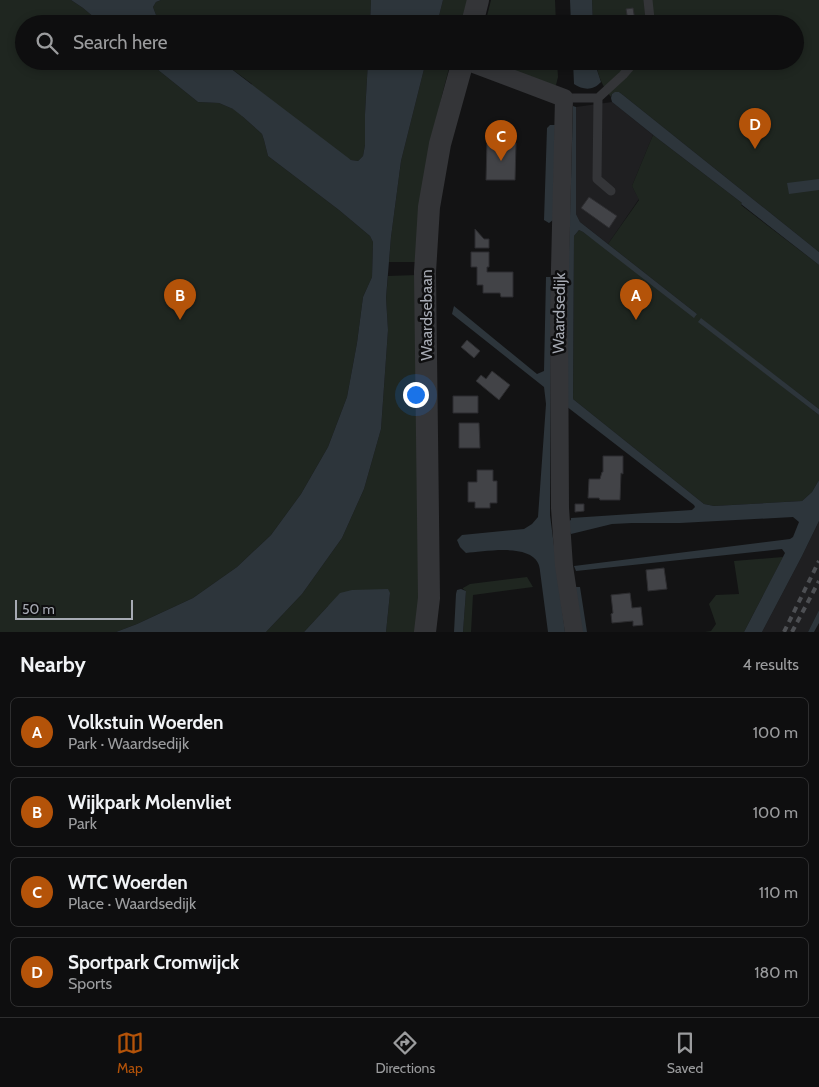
<!DOCTYPE html>
<html lang="en">
<head>
<meta charset="utf-8">
<style>
	body { margin:0; font-family:Cabin,sans-serif; background:#1c1c1d; color:#f1f3f6 }
	.scale { position:absolute; left:15px; bottom:12px; width:118px; box-sizing:border-box; padding-left:5px; border:2px solid #a6aab3; border-top:0; font-size:14px; line-height:18px; white-space:nowrap; color:#a6aab3; -webkit-text-stroke:4px #0e0e0f; paint-order:stroke }
	.you { position:absolute; left:415px; top:394px; width:18px; height:18px; margin:-12px; border:4px solid #fff; border-radius:50%; background:#1a73e8; box-shadow:0 0 0 8px #1a73e833 }
	.badge { display:grid; place-items:center; width:32px; height:32px; border-radius:50%; background:#b45309; color:#fff; font-size:16px; font-weight:700 }
	.pin { position:absolute; translate:-50% -41px; filter:drop-shadow(0 1px 2px #0008) }
	.pin::after { content:''; position:absolute; top:26px; width:18px; height:15px; background:inherit; clip-path:polygon(0 0,100% 0,50% 100%) }
	.list { margin:0; padding:0; list-style:none }
	h2 { display:flex; justify-content:space-between; align-items:center; height:65px; margin:0; padding:0 20px; font-size:21px }
	h2 small { font-size:16px; font-weight:400; color:#9b9c9e }
	.list li { display:grid; grid-template-columns:32px 1fr auto; gap:15px; align-items:center; box-sizing:border-box; height:70px; margin:0 10px 10px; padding:0 10px; border:1px solid #2e2e2f; border-radius:8px }
	.list b { display:block; font-size:19px; white-space:nowrap }
	.list p { margin:0; font-size:16px; white-space:nowrap; color:#9b9c9e }
	.list em { font-size:16px; font-style:normal; color:#9b9c9e }
	.icon { flex:none; width:28px; height:28px; fill:none; stroke:currentColor; stroke-width:2; stroke-linecap:round; stroke-linejoin:round }
	.map { position:relative; flex:none; width:819px; height:632px; overflow:hidden }
	.search { position:absolute; background:#0e0e0f; box-shadow:0 2px 8px #0003; left:15px; right:15px; top:15px; height:55px; display:flex; align-items:center; gap:12px; box-sizing:border-box; padding:0 18px; border-radius:28px; color:#9b9c9e; font-size:19px }
	.sheet { height:385px; background:#0e0e0f }
	nav { display:flex; justify-content:space-around; align-items:center; box-sizing:border-box; height:70px; border-top:1px solid #2e2e2f; background:#0e0e0f; font-size:14px; color:#9b9c9e }
	nav a { display:grid; justify-items:center; gap:2px }
	nav .on { color:#b45309 }
	.map>svg:first-child { display:block }
	.built { fill:#1f1f21 }
	.green { fill:#1f2620 }
	.water { fill:#2d353b }
	.building { fill:#424347; stroke:#2d2d30 }
	.lines { fill:none; stroke-linecap:round; stroke-linejoin:round }
	.service { stroke:#343538; stroke-width:9 }
	.minor { stroke:#343538; stroke-width:18 }
	.tertiary { stroke:#343538; stroke-width:22 }
	.rail { stroke:#4d4f53; stroke-width:4; stroke-dasharray:6 5; stroke-linecap:butt }
	.labels { text-anchor:middle; dominant-baseline:central; stroke-width:5; stroke-linejoin:round; paint-order:stroke }
	.street-label { font-size:16px; fill:#a6aab3; stroke:#0e0e0f }
</style>
</head>
<body>
<div class="map">
<svg width="819" height="632" viewBox="0 0 819 632">
	<rect width="100%" height="100%" fill="#131314"/>
	<path class="built" d="M612 102 653 135 632 186 639 199 608 244 580 222 576 214V107Z
		M819 521V610L808 632H762L802 556Z"/>
	<path class="green" d="M0 0H71L83 8 102 24H24V61H147L198 102 219 103 233 109 252 84 221 61H368L365 114V145L363 156 358 161 351 160 242 116 262 134 264 140 268 156 339 210 370 236 373 242 372 277 363 297 357 343 347 397 328 447 301 494 271 535 237 567 193 598 137 624 116 632H0Z
		M161 0H371L370 24H168L156 15 153 7 156 2Z
		M443 0H469L463 24H437Z
		M491 0H555L556 24H485Z
		M592 0H819V252L623 95 619 92 612 94 611 97C603 87 597 75 596 61H795V24H593Z
		M426 61H451L442 95 425 174 417 262H389L391 237 401 161Z
		M495 61H557L558 77 556 85 552 87 498 66Z
		M653 135 742 203 741 205 819 265V409L700 318 737 351 819 415V480L812 492 802 501 714 506 704 504 573 399 574 236 579 230 583 232 697 314 608 244 639 200 632 186Z
		M417 275 421 608 418 632H386L390 593 328 606 304 632H266L302 594 342 538 364 489 381 429 388 330 386 298 388 276Z
		M783 557 744 632H705L711 631 716 624 709 604 716 595 739 594 734 561Z
		M527 577 533 587 473 595 471 632H463L466 591 463 589V588L470 584Z"/>
	<path class="water" d="M71 0H161L156 2 153 7 156 15 168 24H102L83 8Z
		M371 0H443L437 24H370Z
		M570 0H592L593 24H571Z
		M147 61H221L351 160 358 161 363 156 365 145V114L368 61H426L401 161 391 237 386 298 388 330 381 429 364 489 342 538 302 594 266 632H116L137 624 193 598 237 567 271 535 301 494 328 447 347 397 357 343 363 297 372 277 373 242 370 236 339 210 268 156 264 140 262 134 242 116 233 109 219 103 198 102Z
		M573 61H596V67L601 82C593 91 583 90 574 84Z
		M615 92H619L623 95 819 252V265L741 204 742 203 657 138 612 102 611 98 612 94Z
		M573 106 576 107V214L580 222 697 314 694 318 583 232 579 230 574 236 573 399 704 504 714 506 802 501 812 492 819 480V521L802 556 762 632H744L785 553 782 549 576 571 574 566 790 539 793 537 799 522 793 517 680 523H632L612 524 571 534 569 530V521L571 520V518L692 510 695 507 694 505 566 406 565 398Z
		M550 125H555L553 220 549 223 544 220 547 128Z
		M819 179V190L789 194 787 183Z
		M546 277H551L550 515 565 632H548L540 571C540 569 539 565 538 563 528 543 483 552 466 553L460 547 457 540 462 535 524 529 532 524 538 517 546 404 544 387 452 314 454 306 537 374 544 371Z
		M701 318 819 409V415L698 322Z
		M574 587H580L587 632H579Z
		M388 589 390 593 386 632H304L340 593 352 590Z
		M461 589 466 591 463 632H454L456 594 457 590Z
		M819 610V623L814 632H808Z"/>
	<path class="building" d="M633 8 635 20 628 21 626 9Z
		M487 142 516 143 515 180H486Z
		M589 197 617 216 609 228 581 208Z
		M475 229 484 239H489V248H475Z
		M471 252H489V267H487V272H513V297H501L500 293H483V285H477V267H471Z
		M467 340 480 351 474 358 461 347Z
		M492 371 510 385 499 400 476 381 481 375 486 379Z
		M453 396H478V413H453Z
		M459 423H479L480 448H459Z
		M603 456H623V474L621 473 620 500H600L599 498H588L589 479H600L602 472H603Z
		M477 470H493V481H497V503H490V508H475V502H468V482H477Z
		M575 504H584V511L575 512Z
		M664 568 667 589 648 591 646 570Z
		M630 593 632 608 641 607 643 625 633 626V621L612 623 611 614 613 613 611 595Z"/>
	<g class="lines">
		<path class="service" d="M648 0 650 19 649 24
			M564 98H598L623 75 635 61
			M598 98 597 179 611 191"/>
		<path class="minor" d="M466 61 564 98 559 312 560 508 564 566 574 632"/>
		<path class="tertiary" d="M472 24 478 0
			M425 632 429 598 425 272 429 207 440 144 463 61"/>
		<path class="rail" d="M784 632 819 561
			M792 632 819 581"/>
	</g>
	<g class="labels">
		<g class="street-label">
			<text transform="translate(559 313) rotate(-89)">Waardsedijk</text>
			<text transform="translate(426 315) rotate(-90)">Waardsebaan</text>
		</g>
	</g>
</svg>
<div class="scale">50 m</div>
<div class="you"></div>
<div class="pin badge" style="left:636px;top:320px">A</div>
<div class="pin badge" style="left:180px;top:320px">B</div>
<div class="pin badge" style="left:501px;top:161px">C</div>
<div class="pin badge" style="left:755px;top:149px">D</div>
<div class="search"><svg class="icon" aria-label="search" viewBox="0 0 24 24"><circle cx="10" cy="10" r="6"/><path d="M15 15l6 6"/></svg>Search here</div>
</div>
<section class="sheet">
<h2>Nearby<small>4 results</small></h2>
<ul class="list">
<li><span class="badge">A</span><div><b>Volkstuin Woerden</b><p>Park · Waardsedijk</p></div><em>100 m</em></li>
<li><span class="badge">B</span><div><b>Wijkpark Molenvliet</b><p>Park</p></div><em>100 m</em></li>
<li><span class="badge">C</span><div><b>WTC Woerden</b><p>Place · Waardsedijk</p></div><em>110 m</em></li>
<li><span class="badge">D</span><div><b>Sportpark Cromwijck</b><p>Sports</p></div><em>180 m</em></li>
</ul>
</section>
<nav>
<a class="on"><svg class="icon" aria-label="map" viewBox="0 0 24 24"><path d="M3 6l6-2 6 2 6-2v14l-6 2-6-2-6 2zM9 4v14M15 6v14"/></svg>Map</a>
<a><svg class="icon" aria-label="directions" viewBox="0 0 24 24"><path d="M12 3l9 9-9 9-9-9zM9 14v-3h6M13 9l2 2-2 2"/></svg>Directions</a>
<a><svg class="icon" aria-label="saved" viewBox="0 0 24 24"><path d="M7 4h10v16l-5-4-5 4z"/></svg>Saved</a>
</nav>
</body>
</html>
